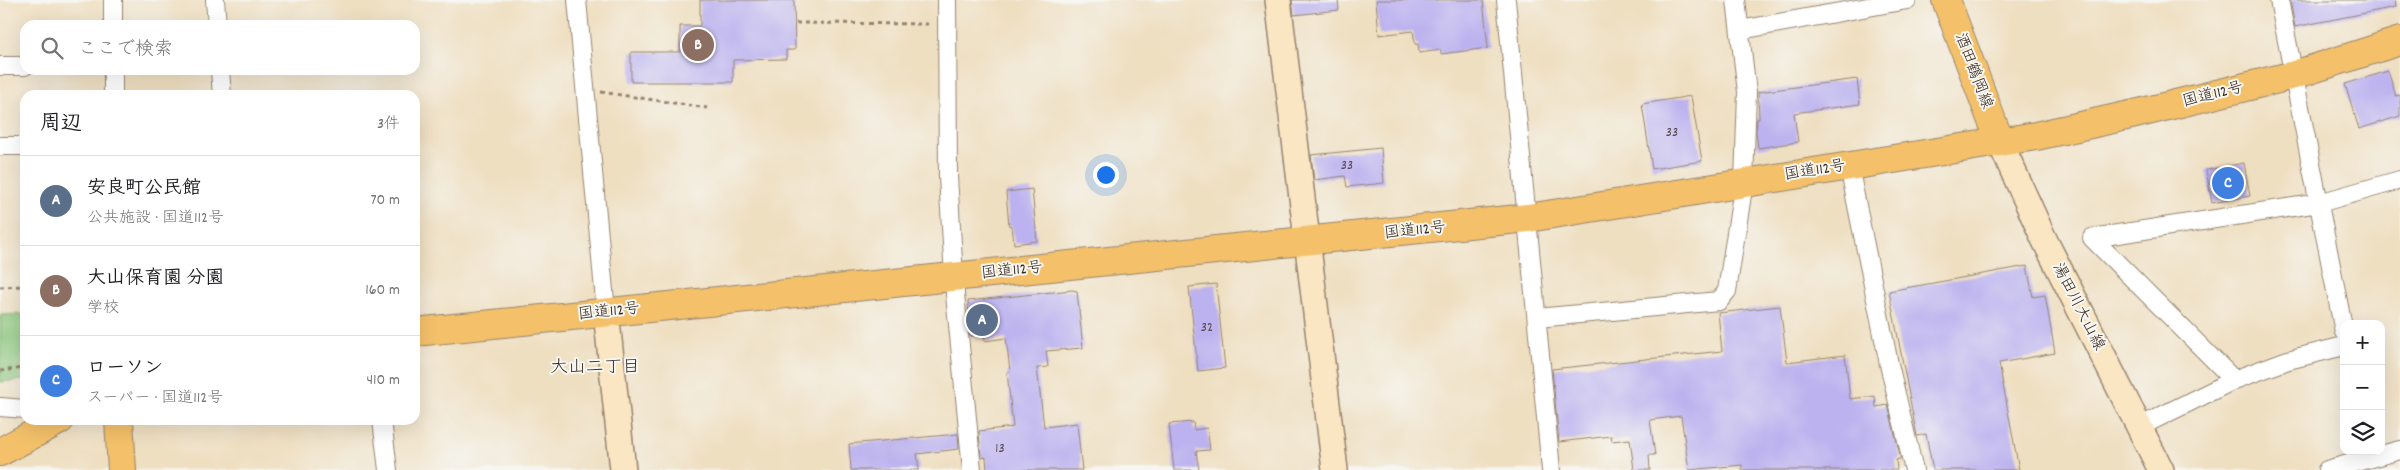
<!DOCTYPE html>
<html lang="ja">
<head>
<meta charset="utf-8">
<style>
	body { margin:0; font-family:Dekko,"Klee One",sans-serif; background:#f2f2f2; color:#202124 }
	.controls { position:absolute; right:15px; bottom:15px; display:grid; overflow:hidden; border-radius:10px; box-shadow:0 5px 20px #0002 }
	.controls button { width:45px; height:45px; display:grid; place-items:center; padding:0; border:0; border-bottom:1px solid #e0e0e0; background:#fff; color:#202124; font:25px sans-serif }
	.you { position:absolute; left:1105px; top:174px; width:18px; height:18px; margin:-12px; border:4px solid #fff; border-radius:50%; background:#1a73e8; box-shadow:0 0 0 8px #1a73e833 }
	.badge { display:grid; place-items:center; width:32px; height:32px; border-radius:50%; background:#0b8043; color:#fff; font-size:16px; font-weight:700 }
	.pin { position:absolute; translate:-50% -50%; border:2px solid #fff; box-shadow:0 1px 5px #0006 }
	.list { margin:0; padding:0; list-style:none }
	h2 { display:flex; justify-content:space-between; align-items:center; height:65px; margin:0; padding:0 20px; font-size:21px }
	h2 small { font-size:16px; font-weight:400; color:#757577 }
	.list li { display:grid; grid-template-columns:32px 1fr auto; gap:15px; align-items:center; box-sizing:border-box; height:90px; padding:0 20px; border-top:1px solid #e0e0e0 }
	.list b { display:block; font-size:19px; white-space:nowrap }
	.list p { margin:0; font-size:16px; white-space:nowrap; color:#757577 }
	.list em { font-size:16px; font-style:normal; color:#757577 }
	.icon { flex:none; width:28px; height:28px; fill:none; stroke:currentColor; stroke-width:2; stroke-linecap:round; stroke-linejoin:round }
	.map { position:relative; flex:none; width:2400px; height:470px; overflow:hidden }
	.search { position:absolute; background:#fff; box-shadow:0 5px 20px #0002; left:20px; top:20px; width:400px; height:55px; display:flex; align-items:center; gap:12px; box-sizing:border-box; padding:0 18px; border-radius:15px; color:#757577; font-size:19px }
	.panel { position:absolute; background:#fff; box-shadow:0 5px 20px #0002; left:20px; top:90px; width:400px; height:335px; border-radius:15px }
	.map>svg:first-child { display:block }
	.green { fill:#8bc67a; stroke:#63784c }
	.building { fill:#bcb2ef }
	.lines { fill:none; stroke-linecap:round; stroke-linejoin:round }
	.street-casing { stroke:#958470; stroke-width:20 }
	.secondary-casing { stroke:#958470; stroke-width:28 }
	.primary-casing { stroke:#958470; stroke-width:30 }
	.highway-casing { stroke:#958470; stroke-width:30 }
	.path { stroke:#958470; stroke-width:3; stroke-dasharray:4 4; stroke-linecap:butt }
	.street { stroke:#fff; stroke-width:18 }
	.secondary { stroke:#fbe6c3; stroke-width:25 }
	.primary { stroke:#f4c16a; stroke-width:28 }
	.highway { stroke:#f4c16a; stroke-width:28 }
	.labels { text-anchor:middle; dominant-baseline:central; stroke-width:4; stroke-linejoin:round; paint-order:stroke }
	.number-label { font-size:14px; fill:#5b4c52 }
	.street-label { font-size:16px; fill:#3b2a1e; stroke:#f6f6f2 }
	.neighbourhood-label { font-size:18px; fill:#3b2a1e; stroke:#f6f6f2 }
</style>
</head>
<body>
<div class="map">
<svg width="2400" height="470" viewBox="0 0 2400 470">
	<rect width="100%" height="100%" fill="#f6f6f2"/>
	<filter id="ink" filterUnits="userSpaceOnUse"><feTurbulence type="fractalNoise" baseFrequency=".02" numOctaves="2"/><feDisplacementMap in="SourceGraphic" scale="10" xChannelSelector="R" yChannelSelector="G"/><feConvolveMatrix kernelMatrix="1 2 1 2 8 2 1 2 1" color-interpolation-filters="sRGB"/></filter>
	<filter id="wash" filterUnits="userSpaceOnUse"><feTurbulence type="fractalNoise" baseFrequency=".0096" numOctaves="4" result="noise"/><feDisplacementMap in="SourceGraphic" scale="20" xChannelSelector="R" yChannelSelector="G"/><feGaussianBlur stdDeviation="1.12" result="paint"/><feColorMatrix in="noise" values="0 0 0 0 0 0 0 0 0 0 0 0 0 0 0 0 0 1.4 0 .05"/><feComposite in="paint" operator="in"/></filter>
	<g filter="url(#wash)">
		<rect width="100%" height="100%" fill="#efdfc1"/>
		<path class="green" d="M25 314V380L0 382V315Z"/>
		<g id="blocks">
			<path class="building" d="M700 0H794L795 50H786V59L733 60V82H631V52H680V26H700Z
				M1292 0H1338L1339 10 1294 15Z
				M1376 0H1483L1488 48 1441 54V50L1419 53 1418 44H1415L1413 31 1379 35Z
				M2290 0H2395L2396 7 2295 27Z
				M2388 71 2396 96 2400 95V116L2359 129 2345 84Z
				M1857 79 1860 104 1794 113 1798 142 1758 148 1756 132 1757 119H1759L1758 92Z
				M1691 96 1702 161 1652 169 1642 104Z
				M1381 148 1384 183 1347 187 1345 176 1314 180 1311 155Z
				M2244 163 2250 196 2212 203 2206 170Z
				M1032 189 1037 241 1014 244 1012 226H1009L1006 192Z
				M2027 266 2033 297 2045 295 2055 353 1999 363 2019 470H1933L1926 434 1917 436 1889 291Z
				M1216 284 1225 368 1198 371 1189 287Z
				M1072 290 1077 291 1083 348 1046 351 1048 367 1037 368 1044 427 1077 423 1082 470H987L986 457 981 458 979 431 1013 427 1007 372 1010 371 1006 338 985 341 984 334 970 336 968 301Z
				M1780 306 1787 362 1845 355 1850 399 1875 396 1876 407 1888 405 1900 455V459L1896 460 1897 470H1742V465L1689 470 1681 416 1650 420 1655 455H1649L1650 470H1634L1630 439 1612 441 1611 436 1559 442 1552 369 1722 351 1718 313Z
				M1193 422 1194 430 1207 428 1210 450 1196 451 1199 470H1174L1169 424Z
				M958 434 959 449 917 454 919 470H851L849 444Z"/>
		</g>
	</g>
	<g filter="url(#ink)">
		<use href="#blocks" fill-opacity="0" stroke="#958470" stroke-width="1"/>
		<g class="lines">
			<g class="street-casing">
				<path id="street" d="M215 0 217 25
					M577 0 606 312
					M947 0 948 176 955 294 972 470
					M1506 0 1551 470
					M2279 0 2344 332
					M113 25V0
					M1740 30 1907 0
					M0 66H25
					M220 70 222 95
					M113 95V70
					M0 146H25
					M1849 166 1889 364 1914 470
					M1537 318 1719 301 1727 291 1744 182 1747 92 1736 0
					M2234 380 2092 238 2319 203 2400 180
					M0 407 25 409
					M382 420 388 470
					M2139 427 2234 380 2288 360 2344 346
					M2327 470 2400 450"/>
			</g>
			<g class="secondary-casing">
				<path id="secondary" d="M1278 0 1335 470
					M2000 142 2044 239 2161 470
					M606 312 623 470"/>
			</g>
			<g class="primary-casing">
				<path id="primary" d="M1946 0 2000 142
					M119 420 122 470"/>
			</g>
			<g class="highway-casing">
				<path id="highway" d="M415 332 1528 218 2036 136 2135 114 2294 75 2400 41
					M0 452 60 420"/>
			</g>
			<path class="path" d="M796 23 932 24
				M601 92 707 108
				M0 287 25 286
				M0 371 23 368V354"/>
			<use href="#street" class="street"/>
			<use href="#secondary" class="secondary"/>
			<use href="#primary" class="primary"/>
			<use href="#highway" class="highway"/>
		</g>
	</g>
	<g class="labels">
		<g class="number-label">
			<text x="1672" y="133">33</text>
			<text x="1347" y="166">33</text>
			<text x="1207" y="328">32</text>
			<text x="1000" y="449">13</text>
		</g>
		<g class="street-label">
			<text transform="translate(1973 71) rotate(69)">酒田鶴岡線</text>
			<text transform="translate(2213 95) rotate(-14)">国道112号</text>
			<text transform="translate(1815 171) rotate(-9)">国道112号</text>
			<text transform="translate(1415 231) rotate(-6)">国道112号</text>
			<text transform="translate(1012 271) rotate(-6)">国道112号</text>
			<text transform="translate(2078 307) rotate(63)">湯田川大山線</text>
			<text transform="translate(609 312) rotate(-6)">国道112号</text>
		</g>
		<g class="neighbourhood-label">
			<text x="595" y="368">大山二丁目</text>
		</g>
	</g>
</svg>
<div class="controls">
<button>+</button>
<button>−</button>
<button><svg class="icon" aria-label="layers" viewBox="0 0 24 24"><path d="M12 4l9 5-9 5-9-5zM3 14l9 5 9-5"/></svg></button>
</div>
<div class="you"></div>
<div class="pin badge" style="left:982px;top:320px;background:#5c6f8a">A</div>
<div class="pin badge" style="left:698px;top:45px;background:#8d6e63">B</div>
<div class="pin badge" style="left:2228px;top:183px;background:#3f7fe0">C</div>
<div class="search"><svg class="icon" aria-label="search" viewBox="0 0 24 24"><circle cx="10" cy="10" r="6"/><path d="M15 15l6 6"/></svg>ここで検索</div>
<section class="panel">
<h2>周辺<small>3件</small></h2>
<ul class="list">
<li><span class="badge" style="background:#5c6f8a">A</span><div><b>安良町公民館</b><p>公共施設 · 国道112号</p></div><em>70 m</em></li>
<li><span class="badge" style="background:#8d6e63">B</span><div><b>大山保育園 分園</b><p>学校</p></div><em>160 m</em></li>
<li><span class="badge" style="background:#3f7fe0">C</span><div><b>ローソン</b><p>スーパー · 国道112号</p></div><em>410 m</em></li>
</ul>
</section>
</div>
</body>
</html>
